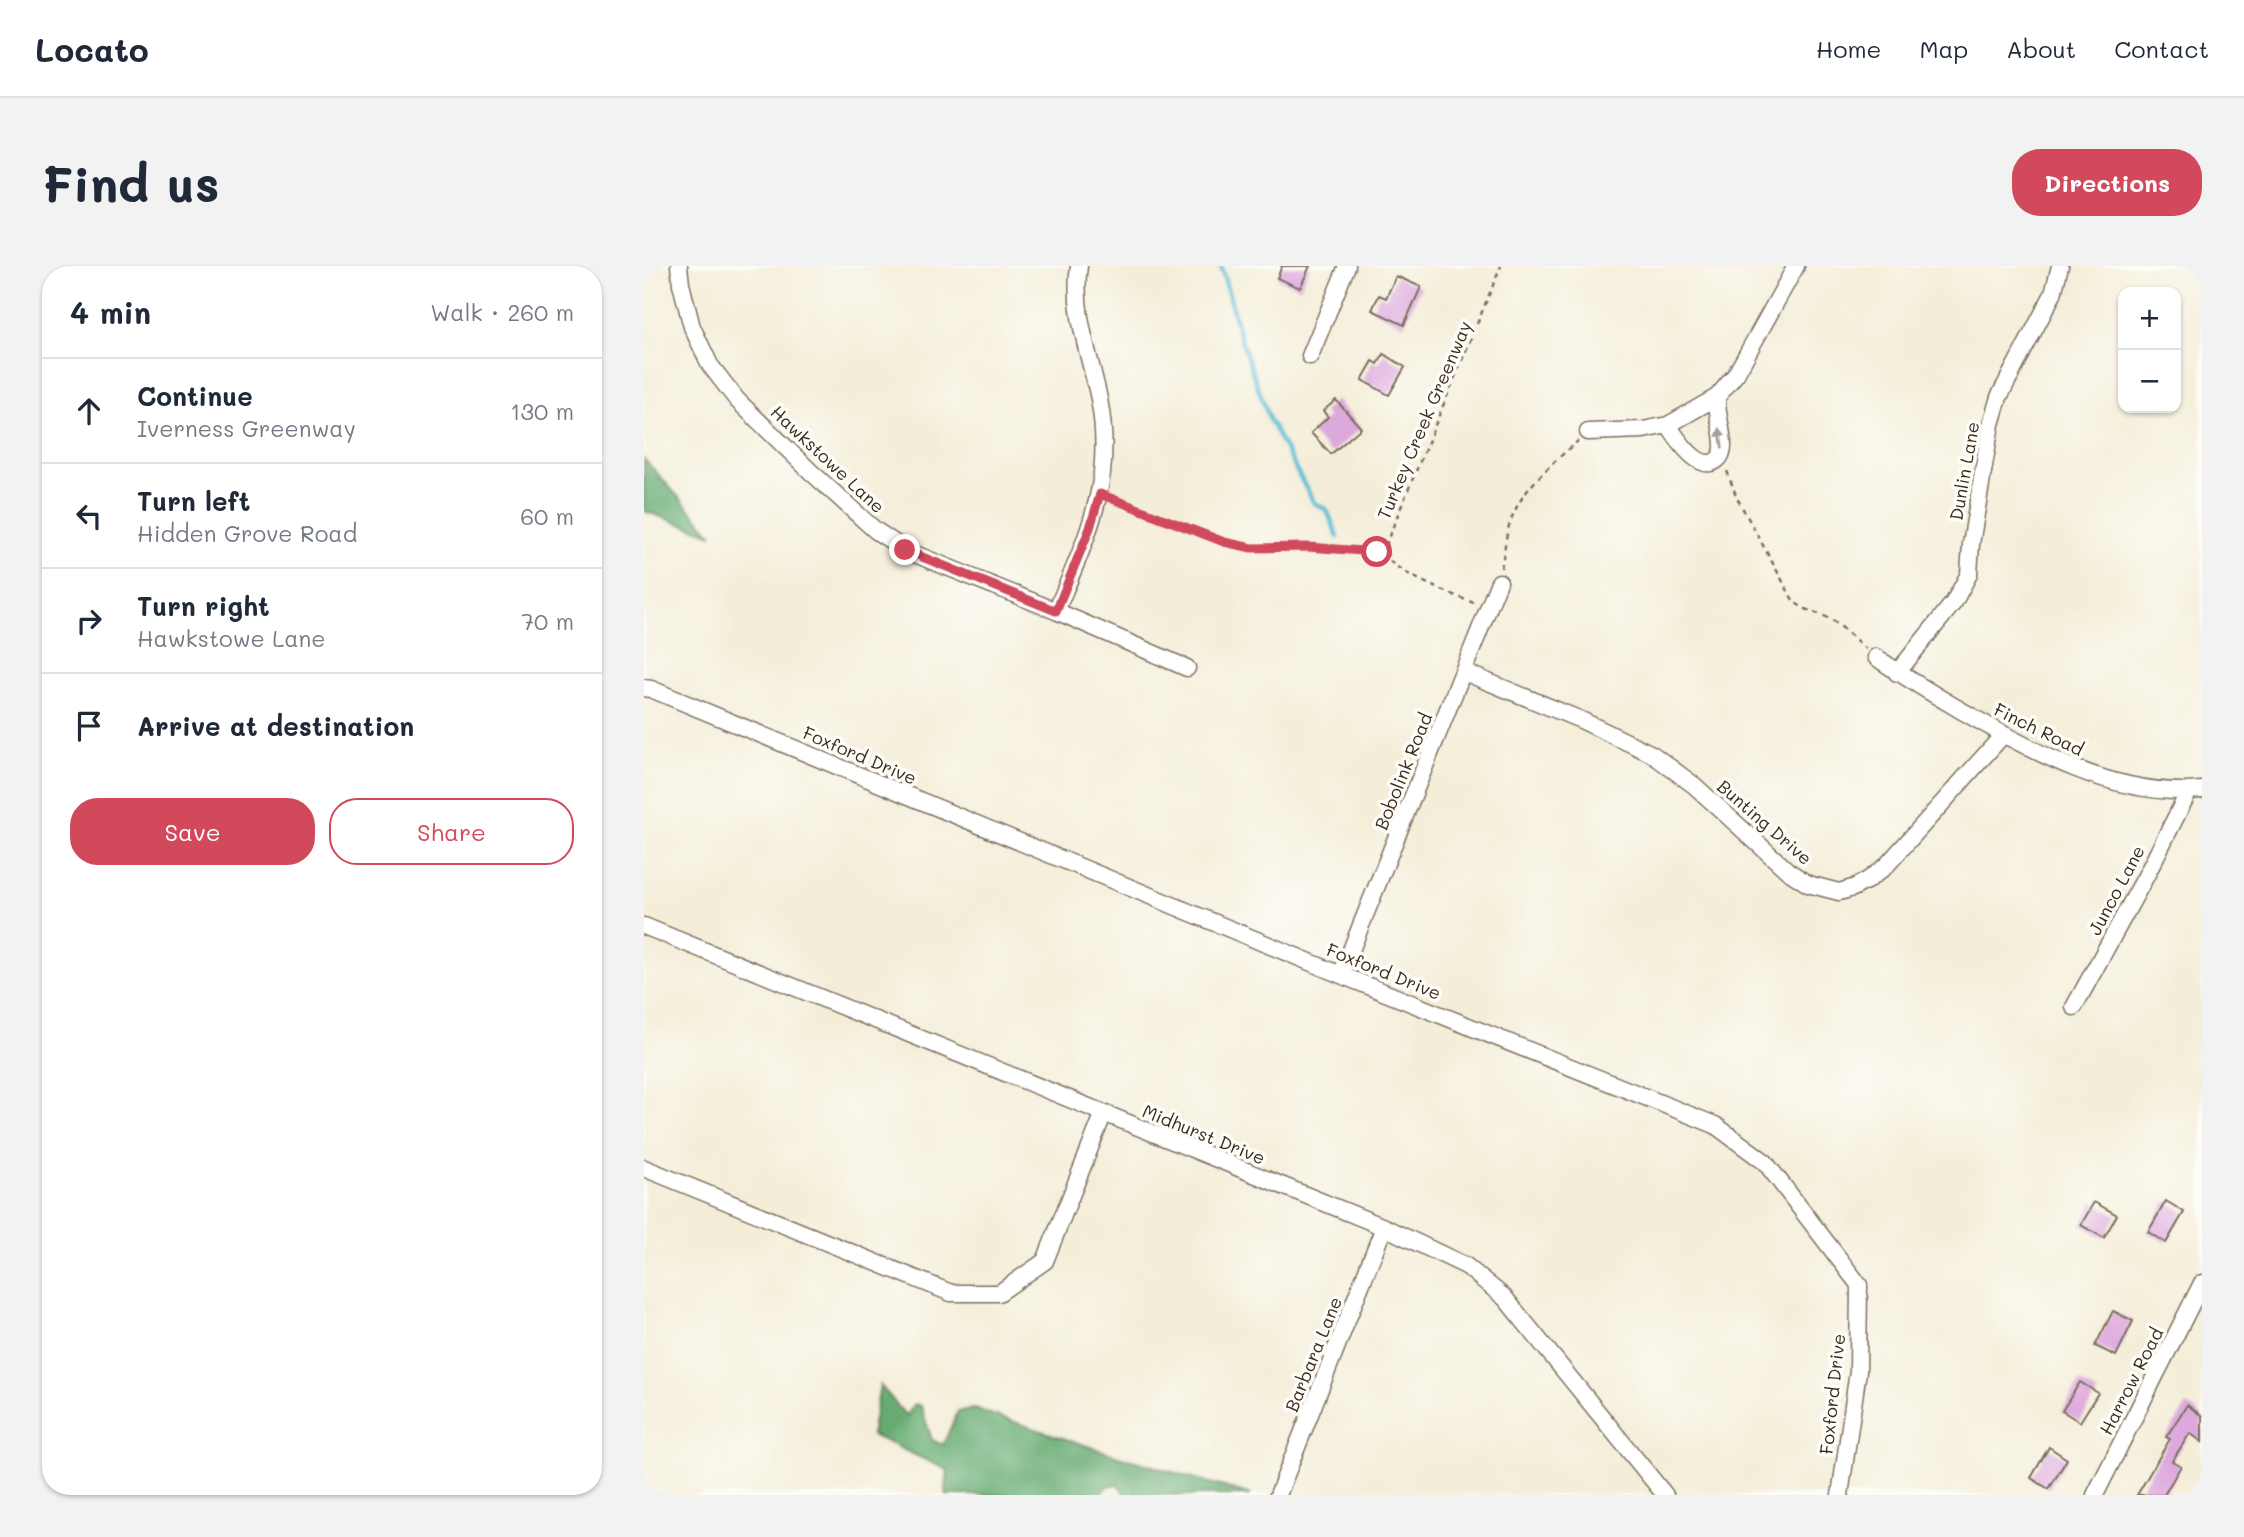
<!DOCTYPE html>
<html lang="en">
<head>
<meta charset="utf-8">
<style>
	body { margin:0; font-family:Mali,sans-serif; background:#f2f2f3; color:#1f2937 }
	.controls { position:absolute; right:21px; top:21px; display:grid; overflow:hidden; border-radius:14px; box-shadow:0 2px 5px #0004 }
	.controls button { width:63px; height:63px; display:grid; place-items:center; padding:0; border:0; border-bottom:2px solid #e0e1e3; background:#fff; color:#1f2937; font:35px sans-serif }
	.stop { position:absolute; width:21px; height:21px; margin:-16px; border:5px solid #d1495b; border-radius:50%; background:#fff }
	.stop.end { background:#d1495b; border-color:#fff; box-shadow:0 2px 7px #0008 }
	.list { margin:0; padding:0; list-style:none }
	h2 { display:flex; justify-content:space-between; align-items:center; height:91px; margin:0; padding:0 28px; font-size:30px }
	h2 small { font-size:23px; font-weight:400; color:#747a83 }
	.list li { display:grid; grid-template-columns:46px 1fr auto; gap:21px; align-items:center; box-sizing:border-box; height:105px; padding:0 28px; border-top:2px solid #e0e1e3 }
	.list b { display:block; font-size:26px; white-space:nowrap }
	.list p { margin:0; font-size:23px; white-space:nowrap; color:#747a83 }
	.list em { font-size:23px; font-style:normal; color:#747a83 }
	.actions { display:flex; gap:14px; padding:21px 28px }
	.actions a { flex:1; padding:16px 0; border:2px solid #d1495b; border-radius:28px; text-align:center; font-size:24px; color:#d1495b }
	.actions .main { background:#d1495b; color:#fff }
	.icon { flex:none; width:38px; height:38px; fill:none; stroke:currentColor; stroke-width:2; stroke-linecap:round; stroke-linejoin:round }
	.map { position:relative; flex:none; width:1558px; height:1229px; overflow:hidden; border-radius:28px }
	header { display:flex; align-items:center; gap:42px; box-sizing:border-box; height:98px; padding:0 35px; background:#fff; border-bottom:2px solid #e0e1e3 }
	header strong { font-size:33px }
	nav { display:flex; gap:38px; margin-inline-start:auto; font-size:24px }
	.intro { display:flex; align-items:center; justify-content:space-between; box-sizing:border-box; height:168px; padding:0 42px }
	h1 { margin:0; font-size:49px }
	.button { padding:18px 32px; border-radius:28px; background:#d1495b; color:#fff; font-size:24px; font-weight:700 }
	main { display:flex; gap:42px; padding:0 42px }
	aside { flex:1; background:#fff; border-radius:28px; box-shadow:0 2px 5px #0004 }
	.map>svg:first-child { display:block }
	.forest { fill:#66ac72; stroke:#506b48; stroke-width:2 }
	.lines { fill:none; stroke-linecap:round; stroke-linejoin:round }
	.stream { stroke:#58bed6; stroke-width:4.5 }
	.building { fill:#dda9dd }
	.minor-casing { stroke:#7c6f5f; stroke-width:19 }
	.path { stroke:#7c6f5f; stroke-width:2.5; stroke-dasharray:5 5; stroke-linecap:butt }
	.minor { stroke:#fff; stroke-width:16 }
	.oneway { fill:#a79f9a }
	.route { stroke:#d1495b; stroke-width:9 }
	.labels { text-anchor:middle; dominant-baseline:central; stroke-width:7; stroke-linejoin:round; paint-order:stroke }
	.street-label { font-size:18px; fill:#3b2a1e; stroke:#fdfcf7 }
</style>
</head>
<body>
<header>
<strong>Locato</strong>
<nav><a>Home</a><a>Map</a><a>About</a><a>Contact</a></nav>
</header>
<div class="intro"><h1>Find us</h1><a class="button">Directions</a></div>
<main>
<aside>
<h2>4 min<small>Walk · 260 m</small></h2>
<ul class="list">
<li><svg class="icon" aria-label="ahead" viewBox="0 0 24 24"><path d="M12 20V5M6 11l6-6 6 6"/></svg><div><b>Continue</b><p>Iverness Greenway</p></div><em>130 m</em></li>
<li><svg class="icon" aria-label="left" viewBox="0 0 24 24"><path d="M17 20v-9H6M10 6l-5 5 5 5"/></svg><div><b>Turn left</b><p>Hidden Grove Road</p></div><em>60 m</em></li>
<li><svg class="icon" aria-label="right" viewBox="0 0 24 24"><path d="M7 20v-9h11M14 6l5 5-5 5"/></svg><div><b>Turn right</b><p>Hawkstowe Lane</p></div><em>70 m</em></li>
<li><svg class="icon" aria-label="arrive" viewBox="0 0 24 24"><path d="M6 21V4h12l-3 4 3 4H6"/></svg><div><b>Arrive at destination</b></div></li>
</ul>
<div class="actions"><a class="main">Save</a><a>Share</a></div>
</aside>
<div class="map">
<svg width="1558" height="1229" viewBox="0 0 1558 1229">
	<rect width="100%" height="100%" fill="#fdfcf7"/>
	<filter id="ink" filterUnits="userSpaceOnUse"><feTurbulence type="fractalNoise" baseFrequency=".0143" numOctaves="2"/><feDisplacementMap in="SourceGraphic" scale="14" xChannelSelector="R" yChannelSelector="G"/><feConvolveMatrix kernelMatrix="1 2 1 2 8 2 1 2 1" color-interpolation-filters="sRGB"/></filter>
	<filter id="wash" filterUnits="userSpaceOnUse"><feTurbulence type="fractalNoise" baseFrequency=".00686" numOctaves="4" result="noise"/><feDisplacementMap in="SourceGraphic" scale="28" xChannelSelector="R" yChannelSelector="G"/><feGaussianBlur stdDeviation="1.57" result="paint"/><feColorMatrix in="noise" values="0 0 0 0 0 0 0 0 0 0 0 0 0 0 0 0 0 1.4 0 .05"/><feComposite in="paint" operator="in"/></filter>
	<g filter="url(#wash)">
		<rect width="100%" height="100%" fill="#f4eed9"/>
		<path class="forest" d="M0 193 69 269 0 245Z
			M236 1119 262 1150 270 1138 277 1140 288 1174 299 1179 314 1145 331 1143 471 1189 607 1229H481L474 1218 464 1220 455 1229H301L304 1204 227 1169Z"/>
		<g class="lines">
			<path class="stream" d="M577 0 596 71 626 155 670 237 683 244 694 271"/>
		</g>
		<g id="blocks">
			<path class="building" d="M638 0H666L656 22 633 12Z
				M752 10 777 21 760 59 728 44 735 29 742 32Z
				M740 88 761 101 745 129 718 114 729 95 734 98Z
				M692 134 717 162 687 188 667 167 684 151 679 145Z
				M1522 935 1540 946 1522 977 1504 966Z
				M1450 936 1473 949 1460 972 1437 959Z
				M1469 1045 1489 1055 1472 1090 1451 1080Z
				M1436 1116 1454 1127 1436 1156 1418 1145Z
				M1543 1139 1558 1150V1176L1546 1167 1528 1195 1537 1200 1520 1229H1493L1526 1173 1522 1171Z
				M1405 1181 1423 1193 1405 1223 1387 1212Z"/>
		</g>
	</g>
	<g filter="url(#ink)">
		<use href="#blocks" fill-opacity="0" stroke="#7c6f5f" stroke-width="2"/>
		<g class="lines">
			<g class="minor-casing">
				<path id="minor" d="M35 0 37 18 48 61 66 99 93 134 167 206 231 264 261 284 412 345 543 402
					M666 90 703 0
					M1024 159C1032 171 1055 208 1073 194 1077 191 1079 185 1079 180 1079 163 1072 148 1073 131
					M944 166 999 164 1024 159 1073 131 1092 108 1152 0
					M412 345C443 271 471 216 455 133 446 89 428 45 435 0
					M1232 391C1258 410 1286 426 1313 442 1386 484 1471 533 1558 524
					M820 406 937 454 1008 488 1051 520 1144 605 1164 618 1195 626 1209 622 1224 614 1242 600 1359 469
					M1253 407 1310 336 1325 308 1327 278 1347 158 1355 131 1409 28 1416 0
					M0 422 7 423 697 709 1071 859 1121 896 1215 1019 1214 1105 1196 1229
					M0 660 740 961 822 1000 861 1032 1021 1229
					M697 709 855 316
					M1430 741 1503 608 1545 525
					M0 902 307 1027H355L401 995 459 849
					M634 1229 740 961
					M1451 1229 1558 1017"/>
			</g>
			<path class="path" d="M1083 205 1093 232 1149 334C1159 345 1173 346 1186 353 1199 361 1210 373 1222 383
				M469 233 581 276 608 282 664 281 744 288
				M857 302C861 286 861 269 867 254 878 222 910 196 934 175
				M830 337C814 331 750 306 744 292 743 288 743 280 743 275L857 0"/>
			<use href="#minor" class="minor"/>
		</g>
		<defs><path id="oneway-solid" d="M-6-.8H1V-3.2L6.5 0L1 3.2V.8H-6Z" transform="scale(1.75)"/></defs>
		<use class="oneway" href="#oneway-solid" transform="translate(1077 172) rotate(-98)"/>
	</g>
	<g class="lines" filter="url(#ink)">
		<path class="route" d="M261 284 412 345 446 262 456 228 580 276 608 282 664 281 733 286"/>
	</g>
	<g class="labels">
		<g class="street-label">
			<text transform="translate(780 154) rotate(-67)">Turkey Creek Greenway</text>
			<text transform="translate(184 193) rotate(43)">Hawkstowe Lane</text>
			<text transform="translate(1320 205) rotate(-80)">Dunlin Lane</text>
			<text transform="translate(1395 463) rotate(26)">Finch Road</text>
			<text transform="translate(216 489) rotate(23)">Foxford Drive</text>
			<text transform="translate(759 505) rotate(-68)">Bobolink Road</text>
			<text transform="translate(1121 556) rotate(41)">Bunting Drive</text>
			<text transform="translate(1472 624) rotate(-62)">Junco Lane</text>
			<text transform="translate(740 705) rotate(22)">Foxford Drive</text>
			<text transform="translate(560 868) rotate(22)">Midhurst Drive</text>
			<text transform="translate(669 1088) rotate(-68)">Barbara Lane</text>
			<text transform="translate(1487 1115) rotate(-63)">Harrow Road</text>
			<text transform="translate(1188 1128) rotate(-84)">Foxford Drive</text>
		</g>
	</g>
</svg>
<div class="controls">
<button>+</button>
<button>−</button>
</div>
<div class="stop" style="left:733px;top:286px"></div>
<div class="stop end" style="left:261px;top:284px"></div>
</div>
</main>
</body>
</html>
